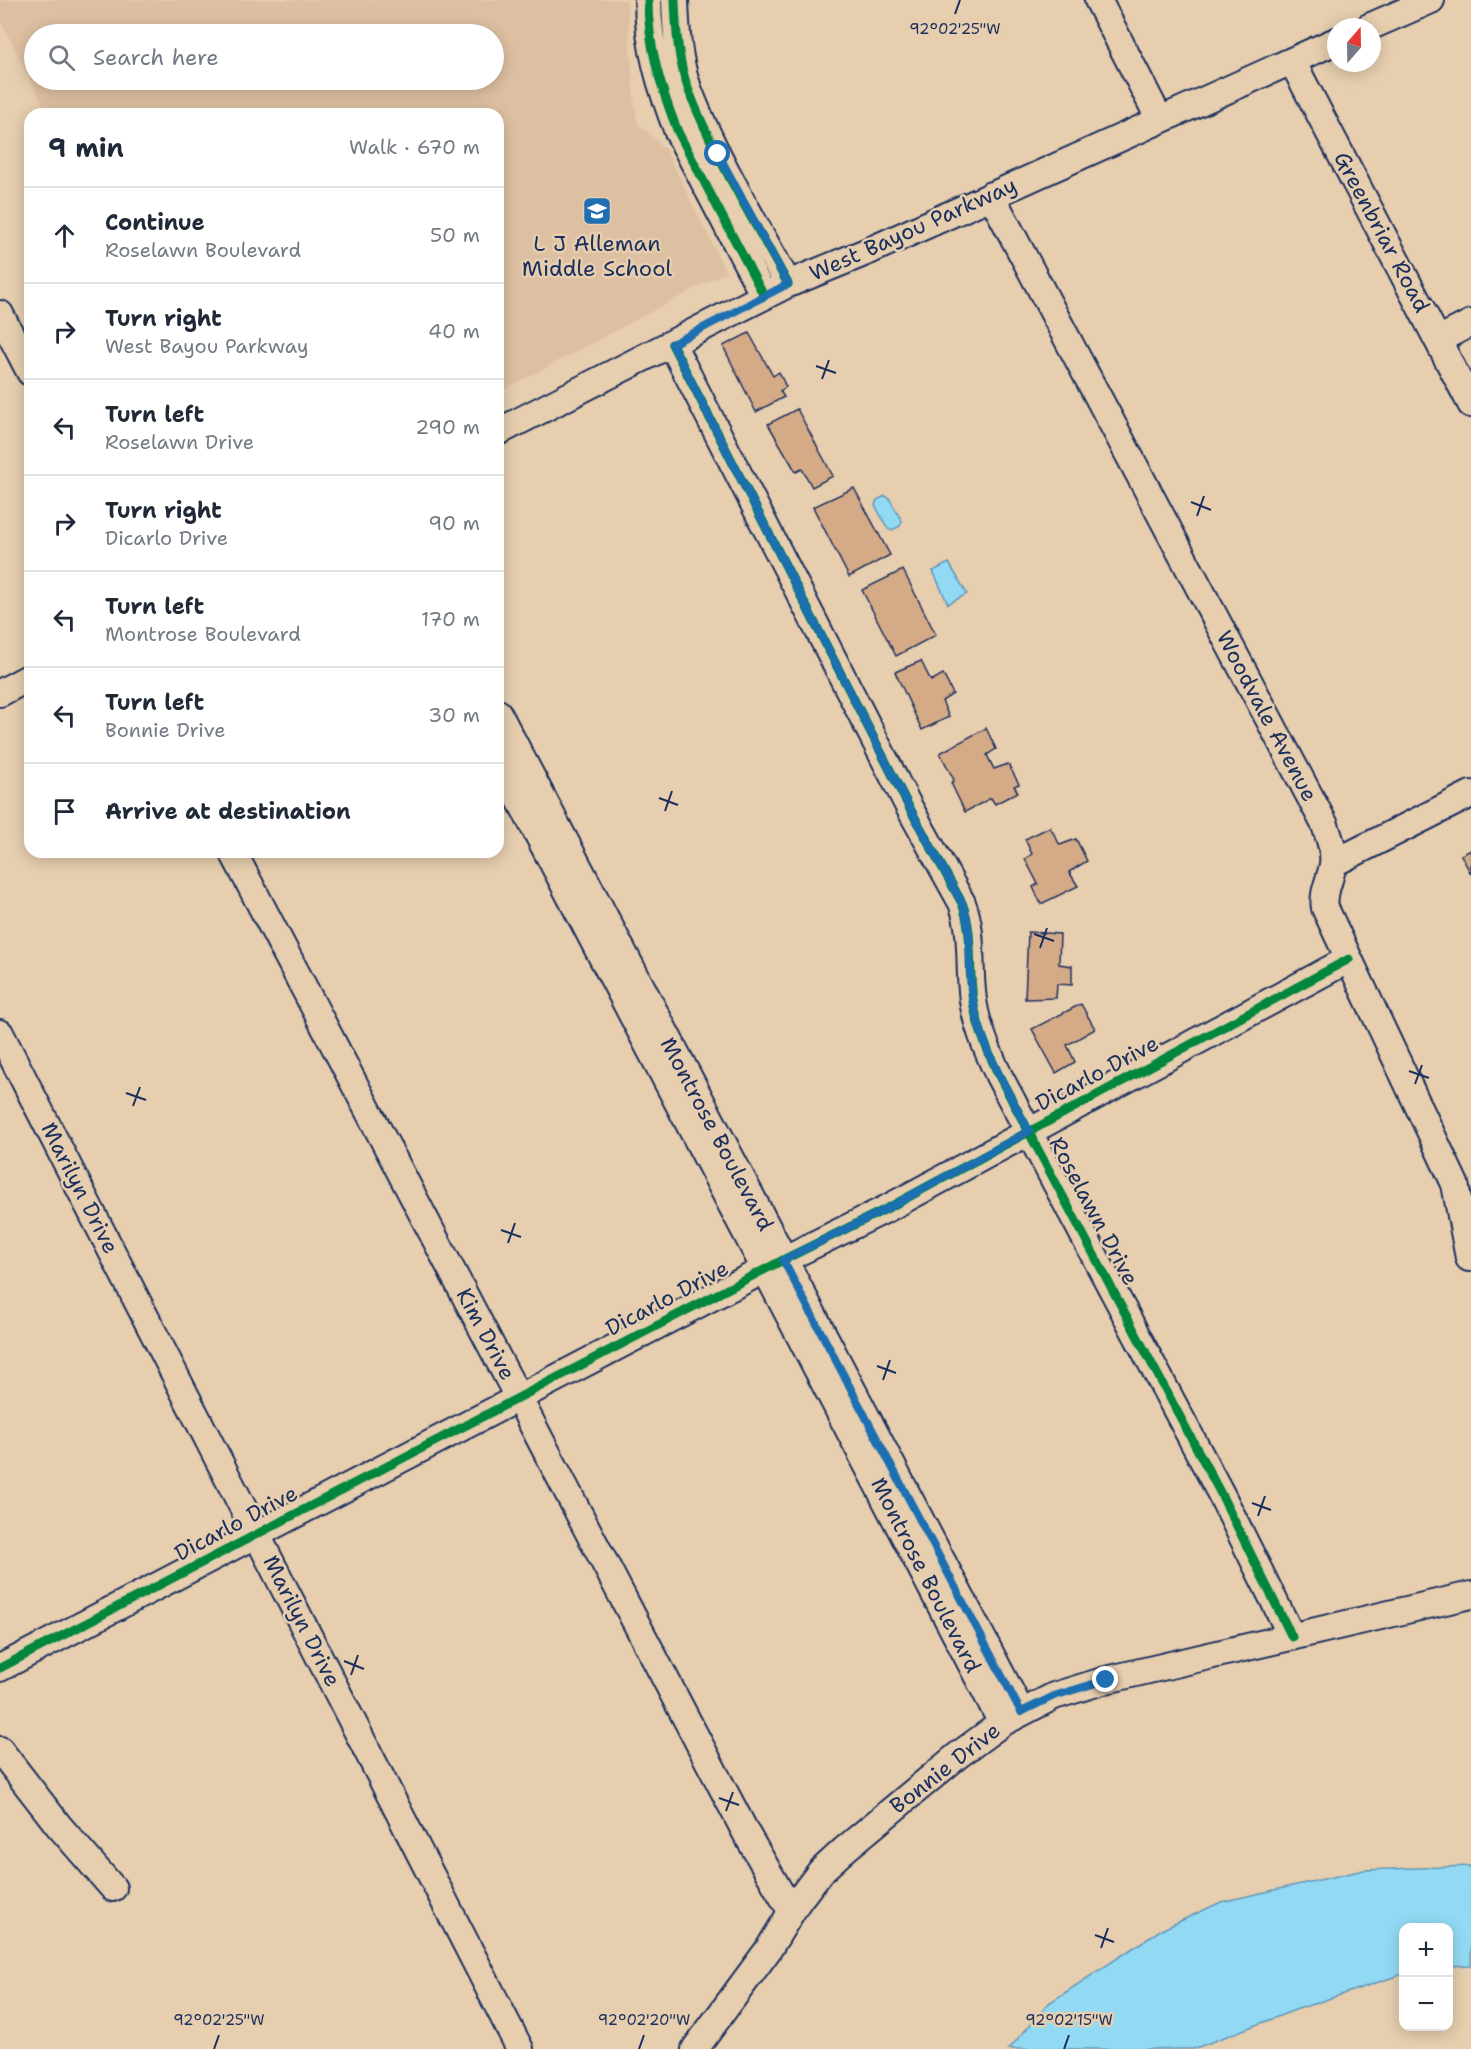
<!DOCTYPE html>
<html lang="en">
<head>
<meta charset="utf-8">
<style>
	body { margin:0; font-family:"Shantell Sans",sans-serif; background:#f6f6f7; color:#1f2937 }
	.controls { position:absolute; right:18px; bottom:18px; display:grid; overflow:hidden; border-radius:12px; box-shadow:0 3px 15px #0003 }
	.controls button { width:54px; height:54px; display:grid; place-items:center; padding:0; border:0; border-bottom:2px solid #e0e1e3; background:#fff; color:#1f2937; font:30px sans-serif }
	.compass { position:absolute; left:1327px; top:18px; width:54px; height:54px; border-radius:50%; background:#fff; box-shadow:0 3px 15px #0003; rotate:20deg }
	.stop { position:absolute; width:18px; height:18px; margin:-14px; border:4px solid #1f6fb2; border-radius:50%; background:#fff }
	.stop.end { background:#1f6fb2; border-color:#fff; box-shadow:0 2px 6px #0008 }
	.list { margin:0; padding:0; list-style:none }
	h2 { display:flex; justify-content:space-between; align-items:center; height:78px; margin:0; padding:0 24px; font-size:26px }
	h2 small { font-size:20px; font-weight:400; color:#747a83 }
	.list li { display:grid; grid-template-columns:39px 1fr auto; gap:18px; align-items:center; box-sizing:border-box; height:96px; padding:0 24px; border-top:2px solid #e0e1e3 }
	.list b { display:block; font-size:22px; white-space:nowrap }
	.list p { margin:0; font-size:20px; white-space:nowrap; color:#747a83 }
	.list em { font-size:20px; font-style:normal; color:#747a83 }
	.icon { flex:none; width:33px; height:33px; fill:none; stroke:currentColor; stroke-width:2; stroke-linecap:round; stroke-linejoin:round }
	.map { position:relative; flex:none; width:1471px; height:2049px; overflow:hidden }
	.search { position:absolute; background:#fff; box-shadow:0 3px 15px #0003; left:24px; top:24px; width:480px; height:66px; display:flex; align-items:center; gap:15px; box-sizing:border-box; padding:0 21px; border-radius:33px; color:#747a83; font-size:22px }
	.panel { position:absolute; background:#fff; box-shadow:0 3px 15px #0003; left:24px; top:108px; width:480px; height:750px; border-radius:18px }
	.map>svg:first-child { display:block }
	.built { fill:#ddc0a1; fill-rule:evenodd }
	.water { fill:#92daf4; stroke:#6296b8; stroke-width:1.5 }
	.building { fill:#d5aa86; stroke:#1b2f5e; stroke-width:1.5 }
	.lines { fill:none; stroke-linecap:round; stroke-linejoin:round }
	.minor-casing { stroke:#1b2f5e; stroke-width:30 }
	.minor { stroke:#e6ceae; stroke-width:26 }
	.cycleway-casing { stroke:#e6ceae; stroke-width:13 }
	.cycleway { stroke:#00873e; stroke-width:9 }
	.route { stroke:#1f6fb2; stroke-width:8 }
	.ticks { fill:none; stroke:#1b2f5e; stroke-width:2 }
	.labels { text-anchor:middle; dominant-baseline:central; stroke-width:5; stroke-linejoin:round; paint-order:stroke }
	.street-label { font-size:22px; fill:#1b2f5e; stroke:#e6ceae }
	.poi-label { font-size:22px; fill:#1b2f5e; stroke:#e6ceae }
	.ticks-label { font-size:15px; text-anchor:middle; fill:#1b2f5e; stroke:#e6ceae; stroke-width:5; stroke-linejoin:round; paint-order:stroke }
</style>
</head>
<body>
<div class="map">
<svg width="1471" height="2049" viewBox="0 0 1471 2049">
	<rect width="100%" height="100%" fill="#e6ceae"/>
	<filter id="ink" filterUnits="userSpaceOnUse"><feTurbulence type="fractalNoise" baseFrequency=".0167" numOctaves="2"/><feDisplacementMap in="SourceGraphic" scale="12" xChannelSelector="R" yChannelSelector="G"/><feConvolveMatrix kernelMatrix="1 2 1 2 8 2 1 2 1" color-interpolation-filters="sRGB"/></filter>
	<g filter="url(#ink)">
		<path class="built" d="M0 0H627L634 100 638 124 666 150 726 272 498 393V114H48L0 20ZM34 34H494V80H34Z"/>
		<path class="water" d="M885 496 889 498 902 521 900 526 892 530 888 529 875 505 877 500Z
			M949 563 967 594 948 604 933 571Z
			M1471 1866V1965L1449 1966 1448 1928H1404L1403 1974 1295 2010 1193 2049H1009L1049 2003 1159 1931 1221 1902 1364 1870Z"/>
		<path class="building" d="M749 333 773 376 779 372 786 387 780 391 784 397 756 412 723 346Z
			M797 409 833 476 812 487 802 469 796 472 768 424Z
			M854 488 890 555 849 577 813 507Z
			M903 570 936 635 896 656 862 590Z
			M921 661 931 681 943 674 953 694 942 701 949 717 922 730 895 672Z
			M986 728 996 749 987 755 994 769 1008 764 1019 784 1014 786 1018 792 995 804 991 798 965 812 951 783 954 780 940 753Z
			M1050 827 1060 845 1076 839 1087 861 1069 872 1078 886 1041 904 1033 887 1038 884 1025 859 1032 854 1025 839Z
			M1471 850V874L1461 855Z
			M1028 932 1060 934 1059 964 1072 966V985L1057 984 1056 998 1025 999Z
			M1081 1004 1095 1029 1067 1045 1075 1062 1056 1073 1032 1029Z"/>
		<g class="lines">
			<g class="minor-casing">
				<path id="minor" d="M648 0C648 47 661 89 678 132L764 296
					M675 0C676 31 678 62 689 91 714 156 755 223 788 284
					M1098 0 1160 120
					M1369 27 1431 0
					M1292 61 1471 404
					M991 195 1325 825C1329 838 1335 850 1333 864 1331 879 1322 892 1325 908L1455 1184 1469 1258
					M0 314 30 372
					M1438 340 1471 323
					M672 344 909 807 962 903C973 931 969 962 972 991 974 1020 987 1050 999 1076L1221 1494 1292 1637
					M498 432 788 284 871 250 1336 41
					M0 693 30 677
					M498 713 1021 1712
					M498 758 1002 1723
					M233 852 747 1835 791 1911
					M1334 863 1471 794
					M0 1033 520 2049
					M0 1668 783 1260 888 1208 1349 959
					M0 1750 59 1826 113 1888
					M695 2049 768 1950 798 1901 820 1872 844 1850 957 1756 1002 1723 1054 1696 1106 1680 1471 1595"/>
			</g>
			<use href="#minor" class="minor"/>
			<g class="cycleway-casing">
				<path id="cycleway" d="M648 0C648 47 661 89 678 132L764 296
					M675 0C676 31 678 62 689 91 714 156 755 223 788 284
					M672 344 909 807 962 903C973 931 969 962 972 991 974 1020 987 1050 999 1076L1221 1494 1292 1637
					M0 1668 783 1260 888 1208 1349 959"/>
			</g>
			<use href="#cycleway" class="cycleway"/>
		</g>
	</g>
	<g class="lines" filter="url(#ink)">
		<path class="route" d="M718 154 788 284 672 344 909 807 962 903C974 933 967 964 972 995 979 1044 1006 1088 1029 1131L888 1208 783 1260 1021 1712 1054 1696 1106 1680"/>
	</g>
	<path class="ticks" d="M955 14 960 0M816 366 836 373M822 379 829 360M1191 502 1211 510M1197 516 1204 496M659 798 678 805M665 811 672 791M1034 934 1054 941M1040 948 1047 928M1409 1071 1429 1078M1415 1084 1422 1065M126 1093 146 1100M133 1106 140 1087M501 1230 521 1237M508 1243 515 1223M877 1366 896 1373M883 1380 890 1360M1252 1503 1271 1510M1258 1516 1265 1496M344 1661 364 1669M351 1675 358 1655M719 1798 739 1805M726 1811 733 1792M1095 1935 1114 1942M1101 1948 1108 1928M214 2049 219 2035M639 2049 644 2035M1064 2049 1069 2035"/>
	<defs>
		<g id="school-square" transform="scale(1.5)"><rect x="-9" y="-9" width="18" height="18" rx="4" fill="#1f6fb2" stroke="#e6ceae"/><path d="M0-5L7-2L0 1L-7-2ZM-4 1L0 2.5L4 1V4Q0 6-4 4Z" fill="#fff"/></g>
	</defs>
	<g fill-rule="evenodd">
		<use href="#school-square" x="597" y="211"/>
	</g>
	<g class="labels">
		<g class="street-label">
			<text transform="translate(913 229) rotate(-24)">West Bayou Parkway</text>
			<text transform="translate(1382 232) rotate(62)">Greenbriar Road</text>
			<text transform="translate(1267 716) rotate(62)">Woodvale Avenue</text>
			<text transform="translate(1097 1073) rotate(-28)">Dicarlo Drive</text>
			<text transform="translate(717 1134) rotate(62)">Montrose Boulevard</text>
			<text transform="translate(80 1188) rotate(63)">Marilyn Drive</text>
			<text transform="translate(1094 1211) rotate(62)">Roselawn Drive</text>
			<text transform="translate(667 1298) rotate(-28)">Dicarlo Drive</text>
			<text transform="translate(486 1334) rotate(62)">Kim Drive</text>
			<text transform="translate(236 1523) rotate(-28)">Dicarlo Drive</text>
			<text transform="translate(926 1575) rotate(63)">Montrose Boulevard</text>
			<text transform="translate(302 1621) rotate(63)">Marilyn Drive</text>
			<text transform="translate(945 1768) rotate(-38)">Bonnie Drive</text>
		</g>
		<g class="poi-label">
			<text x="597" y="243">L J Alleman<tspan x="597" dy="25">Middle School</tspan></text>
		</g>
	</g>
	<g class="ticks-label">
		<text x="955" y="34">92°02'25"W</text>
		<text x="219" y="2025">92°02'25"W</text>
		<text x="644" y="2025">92°02'20"W</text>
		<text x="1069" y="2025">92°02'15"W</text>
	</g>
</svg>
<div class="controls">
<button>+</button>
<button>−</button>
</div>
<svg class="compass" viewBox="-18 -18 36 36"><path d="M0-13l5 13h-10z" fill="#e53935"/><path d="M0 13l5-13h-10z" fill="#747a83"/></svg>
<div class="stop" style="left:718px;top:154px"></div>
<div class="stop end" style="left:1106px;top:1680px"></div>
<div class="search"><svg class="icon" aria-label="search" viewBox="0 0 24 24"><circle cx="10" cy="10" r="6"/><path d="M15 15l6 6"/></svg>Search here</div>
<section class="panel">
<h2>9 min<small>Walk · 670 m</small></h2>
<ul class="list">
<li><svg class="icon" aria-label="ahead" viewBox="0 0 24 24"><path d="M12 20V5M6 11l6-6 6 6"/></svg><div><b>Continue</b><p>Roselawn Boulevard</p></div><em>50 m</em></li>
<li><svg class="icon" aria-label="right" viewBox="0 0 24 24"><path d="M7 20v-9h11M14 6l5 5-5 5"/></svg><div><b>Turn right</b><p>West Bayou Parkway</p></div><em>40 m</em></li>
<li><svg class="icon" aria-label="left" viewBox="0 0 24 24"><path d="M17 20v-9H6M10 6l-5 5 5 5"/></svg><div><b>Turn left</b><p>Roselawn Drive</p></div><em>290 m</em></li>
<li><svg class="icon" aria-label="right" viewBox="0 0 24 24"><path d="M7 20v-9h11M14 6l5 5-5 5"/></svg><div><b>Turn right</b><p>Dicarlo Drive</p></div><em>90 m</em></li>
<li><svg class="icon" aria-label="left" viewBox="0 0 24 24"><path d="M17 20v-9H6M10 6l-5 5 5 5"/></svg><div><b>Turn left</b><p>Montrose Boulevard</p></div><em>170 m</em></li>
<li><svg class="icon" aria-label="left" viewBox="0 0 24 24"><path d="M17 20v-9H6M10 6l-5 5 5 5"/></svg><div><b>Turn left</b><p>Bonnie Drive</p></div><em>30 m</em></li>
<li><svg class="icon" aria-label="arrive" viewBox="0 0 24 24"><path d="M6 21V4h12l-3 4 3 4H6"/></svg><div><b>Arrive at destination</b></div></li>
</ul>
</section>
</div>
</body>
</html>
